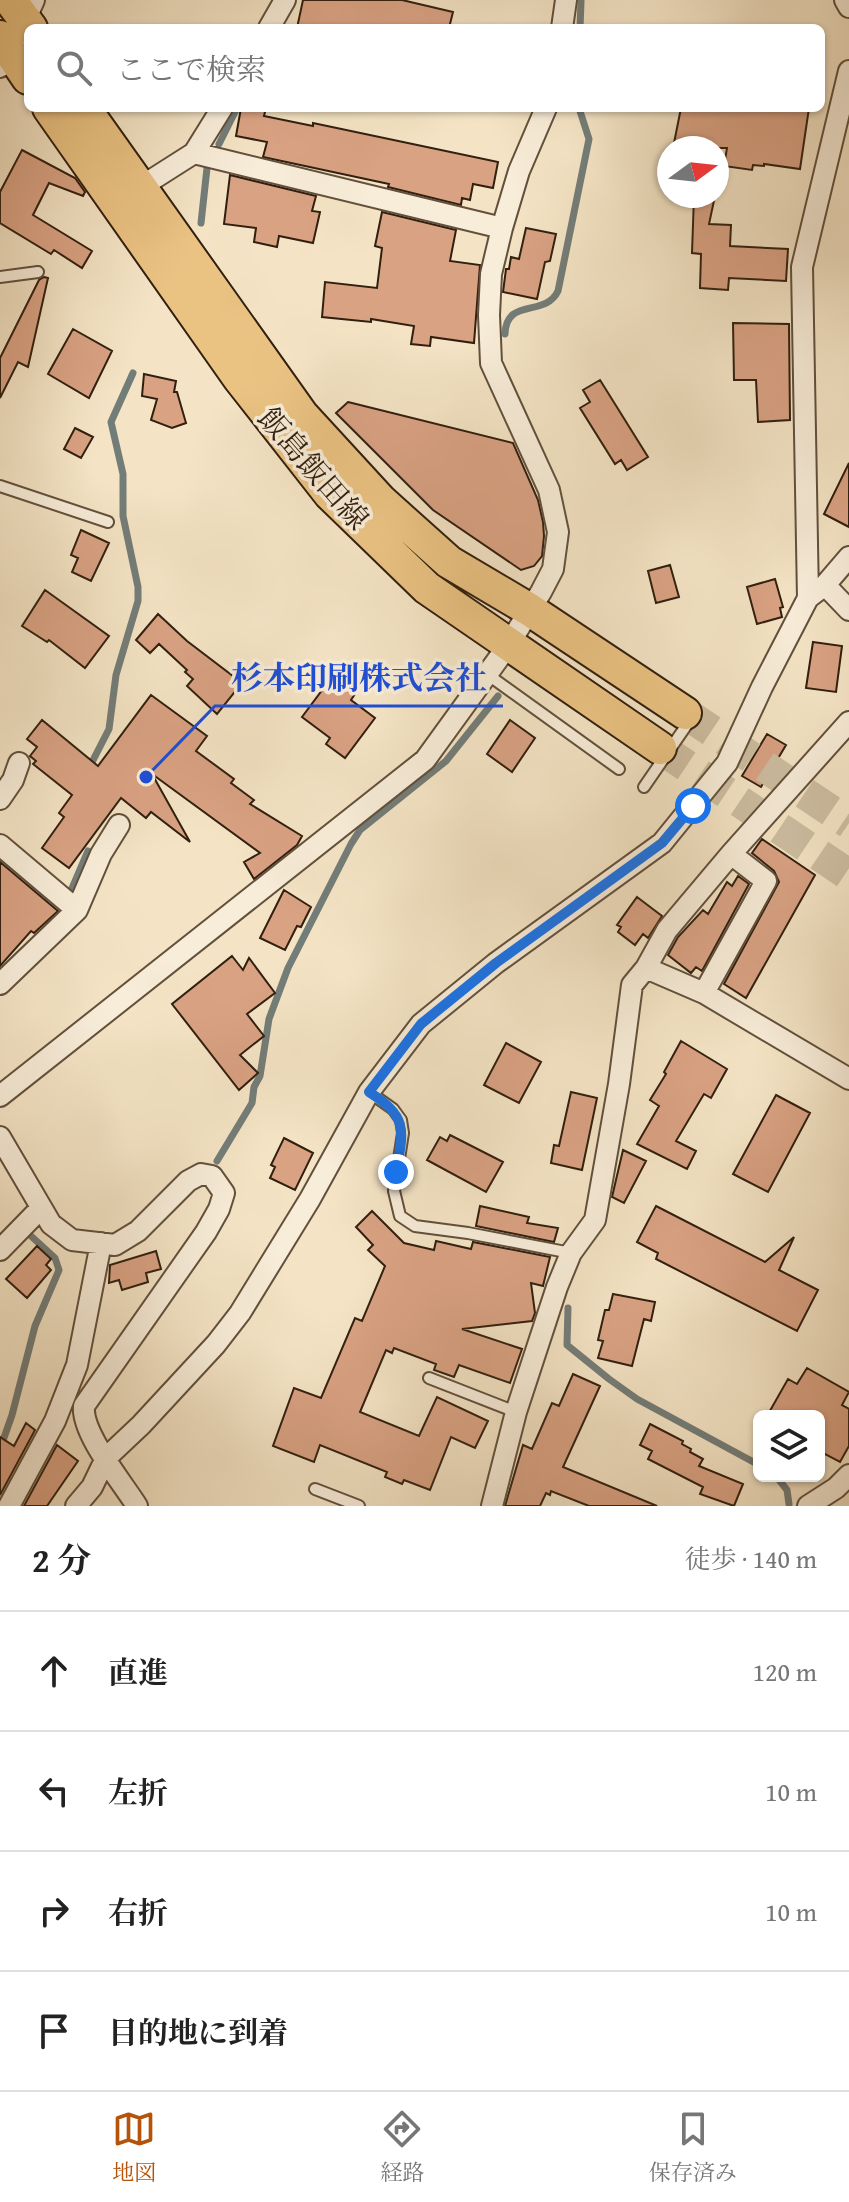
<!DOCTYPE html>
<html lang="ja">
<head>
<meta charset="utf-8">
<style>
	body { margin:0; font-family:"Gentium Book Plus","Noto Serif JP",serif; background:#f6f6f6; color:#222 }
	.controls { position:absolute; right:24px; bottom:24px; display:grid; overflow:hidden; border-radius:12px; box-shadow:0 2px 6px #0004 }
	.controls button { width:72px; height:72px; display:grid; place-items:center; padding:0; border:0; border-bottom:2px solid #e0e0e0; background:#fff; color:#222; font:40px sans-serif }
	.compass { position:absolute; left:657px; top:136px; width:72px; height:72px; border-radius:50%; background:#fff; box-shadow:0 2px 6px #0004; rotate:75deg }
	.stop { position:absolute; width:24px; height:24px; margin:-18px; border:6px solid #1a73e8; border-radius:50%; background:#fff }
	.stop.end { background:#1a73e8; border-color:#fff; box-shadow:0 2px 8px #0008 }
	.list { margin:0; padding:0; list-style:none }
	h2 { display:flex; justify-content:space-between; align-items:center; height:104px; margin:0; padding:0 32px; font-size:34px }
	h2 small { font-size:26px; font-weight:400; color:#767676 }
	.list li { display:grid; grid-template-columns:52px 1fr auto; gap:24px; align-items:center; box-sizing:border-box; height:120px; padding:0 32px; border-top:2px solid #e0e0e0 }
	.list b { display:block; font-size:30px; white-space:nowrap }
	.list em { font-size:26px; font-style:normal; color:#767676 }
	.icon { flex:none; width:44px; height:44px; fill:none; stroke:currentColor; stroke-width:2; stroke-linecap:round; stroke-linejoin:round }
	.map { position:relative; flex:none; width:849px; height:1506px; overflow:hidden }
	.search { position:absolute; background:#fff; box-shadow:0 2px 6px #0004; left:24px; right:24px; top:24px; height:88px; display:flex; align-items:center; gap:20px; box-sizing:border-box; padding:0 28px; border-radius:12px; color:#767676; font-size:30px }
	.sheet { height:584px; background:#fff }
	nav { display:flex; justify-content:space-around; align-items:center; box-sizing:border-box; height:112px; border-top:2px solid #e0e0e0; background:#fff; font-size:22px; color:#767676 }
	nav a { display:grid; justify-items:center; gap:4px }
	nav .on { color:#b45309 }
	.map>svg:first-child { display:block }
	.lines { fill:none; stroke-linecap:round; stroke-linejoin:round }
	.stream { stroke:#737d78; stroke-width:7 }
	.building { fill:#d9a283; stroke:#311f0f; stroke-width:2 }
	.primary-tunnel { stroke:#cdbda1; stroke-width:32; stroke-dasharray:32 16; stroke-linecap:butt }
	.lane-casing { stroke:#62503c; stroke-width:14 }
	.street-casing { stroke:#62503c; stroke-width:24 }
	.primary-casing { stroke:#311f0f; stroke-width:36 }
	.lane { stroke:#f8edd9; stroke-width:10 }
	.street { stroke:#f8edd9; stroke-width:20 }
	.primary { stroke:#eac282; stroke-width:32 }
	.route { stroke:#1a73e8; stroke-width:10 }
	.labels { text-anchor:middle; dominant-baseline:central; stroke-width:7; stroke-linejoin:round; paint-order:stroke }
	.street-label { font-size:30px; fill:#311f0f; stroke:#f8edd9 }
	.leader { fill:none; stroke:#1d4ed8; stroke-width:3 }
	.callout-dot { fill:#1d4ed8; stroke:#f8edd9; stroke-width:3 }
	.callout-label { font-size:32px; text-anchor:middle; font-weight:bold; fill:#1d4ed8; stroke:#f8edd9; stroke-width:7; stroke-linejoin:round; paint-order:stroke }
</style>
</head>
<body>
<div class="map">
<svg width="849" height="1506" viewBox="0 0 849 1506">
	<rect width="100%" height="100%" fill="#f4e4c5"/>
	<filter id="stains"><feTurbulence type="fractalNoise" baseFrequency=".0025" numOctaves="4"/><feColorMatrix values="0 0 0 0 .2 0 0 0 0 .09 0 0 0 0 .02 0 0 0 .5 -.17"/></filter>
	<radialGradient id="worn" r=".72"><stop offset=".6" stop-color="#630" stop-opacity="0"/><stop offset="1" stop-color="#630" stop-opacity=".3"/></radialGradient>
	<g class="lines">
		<path class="stream" d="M580 28 581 1
			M219 144 237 108
			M201 223 207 168
			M505 334C506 297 545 318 558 291L589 139 579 108
			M88 770 109 729 116 675 138 601V587L123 516V474L111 422 133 373
			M70 893 88 851
			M217 1161 252 1103 254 1087 260 1076 269 1019 288 968 351 844 360 830 446 761 498 696
			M568 1308 567 1345 609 1379 637 1399 759 1465
			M0 1449 12 1415 35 1326 59 1270 55 1258 31 1236
			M776 1476 787 1490 789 1504"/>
	</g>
	<path class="building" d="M303 0H402L453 12 449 28H297Z
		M241 108H266L264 116 313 126V123L498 162 493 188 473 184 470 200 462 198 461 205 388 187 389 184 263 157 267 142 236 136Z
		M681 108H809L800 169 764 164V166L753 165 752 170 724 166 727 148H673Z
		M22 150 75 178 85 192 83 196 49 183 33 215 92 251 82 268 54 250 51 254 0 223V192Z
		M230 175 316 196 312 211 320 212 313 243 279 236 277 247 254 242 256 228 224 224Z
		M694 196H715L709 224 731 225 730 246 788 249 786 281 729 278 728 290 700 288 701 254 692 253Z
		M382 212 456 230 450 261 480 265 474 343 431 337 430 346 411 344 414 326 371 319V322L322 317 325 282 377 288 382 248 375 246Z
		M526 228 556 234 550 261 545 262 537 299 503 292 506 269H509L511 257 519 259Z
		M44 277 48 278 28 367 18 362 0 398V358L39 280Z
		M733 323 789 324 790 420 758 422 756 380H734Z
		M73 329 112 351 89 398 48 374Z
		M144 374 176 381 174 392H177L186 423 172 428 151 420 157 399 142 396Z
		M600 380 648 457 627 470 621 460 615 464 580 408 590 402 583 390Z
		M348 402 513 443 538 500 543 522 544 536 542 556 534 566 521 570 433 510 336 413Z
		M75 428 93 437 81 458 64 449Z
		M849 463V527L824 514Z
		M81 530 109 543 91 581 72 572 78 558 71 555Z
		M670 565 679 597 656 603 648 571Z
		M775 579 783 607 780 608 782 617 757 624 747 587Z
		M45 590 109 636 85 668 49 640 47 642 22 626Z
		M158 614 187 641 242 683 217 714 187 686 193 679 185 672 187 670 159 644 150 653 136 640Z
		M813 642 842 646 836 692 806 688Z
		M332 677 355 694 351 700 375 718 345 758 326 744 330 738 302 717Z
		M151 695 207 736 196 751 234 779 231 783 254 800 250 804 302 836 297 845 254 879 244 862 260 853 152 774 190 842 151 812 146 818 121 798 69 868 42 848 64 817 59 813 72 795 33 764 36 761 30 756 37 747 27 739 42 720 98 766Z
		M510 720 535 738 512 772 487 754Z
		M767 734 786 745 761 787 742 776Z
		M762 839 815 875 746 998 724 984 779 882 774 871 752 853Z
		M0 862 58 911 34 933 31 931 0 966Z
		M738 876 749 884 702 971 696 967 691 973 668 955 678 937 703 910 708 914 727 882 732 886Z
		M284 890 311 907 301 927 297 926 285 950 260 938Z
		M637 897 662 916 648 938 643 934 635 945 618 932 621 927 617 925Z
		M232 956 243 970 249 958 275 993 247 1014 264 1036 240 1055 258 1073 239 1090 172 1004Z
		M681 1041 727 1069 711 1098 704 1094 676 1141 696 1151 687 1169 637 1144 659 1106 650 1100 666 1074 664 1072Z
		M506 1043 541 1062 519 1103 484 1085Z
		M571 1092 597 1098 582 1170 551 1163 554 1145 559 1146Z
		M776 1095 810 1113 768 1192 733 1174Z
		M450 1135 503 1162 486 1192 427 1160 440 1137 447 1141Z
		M284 1138 313 1153 295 1190 270 1178 275 1167 271 1165Z
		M623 1150 646 1161 624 1203 612 1197Z
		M480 1206 529 1217 527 1223 558 1228 554 1242 476 1226Z
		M656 1206 765 1262 794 1237 779 1270 818 1290 797 1331 656 1259 658 1253 637 1242Z
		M372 1211 404 1243 434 1250 436 1241 471 1249 473 1242 550 1257 543 1286 531 1283 535 1313 532 1321 462 1329 522 1349 510 1383 459 1365 454 1377 434 1370 436 1364 394 1348 392 1353 386 1350 360 1412 419 1436 437 1397 488 1421 475 1448 451 1437 430 1490 404 1480 402 1484 385 1477 387 1472 320 1445 314 1462 273 1446 294 1388 321 1398 355 1318 362 1321 385 1266 368 1250 373 1245 356 1227Z
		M37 1246 51 1259 46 1265 51 1270 27 1298 6 1279Z
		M156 1251 161 1269 146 1273 148 1282 122 1290 119 1280 109 1283 110 1265Z
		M613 1294 655 1302 651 1321 644 1319 632 1366 598 1358 603 1341 598 1340 605 1310H609Z
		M807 1368 849 1392 842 1405 849 1409V1446L840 1462 819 1451V1416H767L788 1379 797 1384Z
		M573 1374 600 1386 563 1467 657 1506H589L551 1491 550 1495 546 1493 540 1506H505L523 1445 532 1449 552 1403 559 1406Z
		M26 1423 35 1430 0 1495V1437L14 1446Z
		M650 1424 683 1441 682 1444 691 1449 690 1452 703 1459 699 1466 743 1484 734 1506 700 1494 703 1487 648 1459 652 1451 640 1445Z
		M57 1445 78 1461 47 1506H24Z"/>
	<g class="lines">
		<path class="primary-tunnel" d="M685 713 849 823
			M660 748 849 875"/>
		<g class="lane-casing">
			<path id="lane" d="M0 277 38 272
				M0 486 108 522
				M487 674 619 769
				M644 787 688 723
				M369 1092 393 1109 401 1120 403 1133 394 1191 400 1216 415 1226 468 1233 571 1253
				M429 1378 516 1412
				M315 1489 359 1506"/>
		</g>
		<g class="street-casing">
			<path id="street" d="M845 0 849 7
				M269 28 285 0
				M562 28 566 0
				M0 67 10 53 34 0
				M194 153 502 228
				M139 188 194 153 222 108
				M825 585 849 610
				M808 598 802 267 849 71
				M0 799 13 780 19 763
				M0 845 77 910
				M646 968 704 993 849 1079
				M0 984 77 910 101 854 119 825
				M704 993 766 881 731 854
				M0 1096 425 760 509 644 541 592 553 569 558 532 549 490 491 363 489 315 491 274 502 228 519 171 546 108
				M0 1137 51 1224 72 1240 115 1245 138 1231 188 1181 201 1174 212 1176 224 1193 219 1209 206 1232 84 1406C81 1433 122 1482 137 1506
				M0 1250 41 1208
				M9 1506 55 1421 77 1365 101 1243
				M76 1506 92 1487 106 1458 141 1425 216 1344 240 1313 310 1199 369 1092 421 1024 496 963 662 843 727 763 762 687 808 598 825 585 849 557
				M492 1506 516 1412 557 1287 571 1253 595 1220 619 1084 632 985 646 968 667 930 731 854 849 722
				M808 1506 836 1488 849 1475"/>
		</g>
		<g class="primary-casing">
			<path id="primary" d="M10 0 31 28
				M0 37 28 78
				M49 108 239 378 330 494 427 588 660 748
				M84 108 302 415 381 501 449 562 530 610 685 713"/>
		</g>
		<use href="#lane" class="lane"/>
		<use href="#street" class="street"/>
		<use href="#primary" class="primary"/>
	</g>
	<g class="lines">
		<path class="route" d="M396 1172C404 1129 408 1117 369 1092L421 1024 496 963 662 843 693 806"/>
	</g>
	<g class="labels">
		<g class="street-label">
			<text transform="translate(314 468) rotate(49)">飯島飯田線</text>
		</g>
	</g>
	<path class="leader" d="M146 777L215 706H503"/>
	<circle class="callout-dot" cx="146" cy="777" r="8"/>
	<g class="callout-label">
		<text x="359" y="689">杉本印刷株式会社</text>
	</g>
	<rect width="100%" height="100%" filter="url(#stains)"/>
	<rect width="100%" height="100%" fill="url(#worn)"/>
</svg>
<div class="controls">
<button><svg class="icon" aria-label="layers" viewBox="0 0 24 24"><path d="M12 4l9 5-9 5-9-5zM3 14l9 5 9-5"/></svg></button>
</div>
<svg class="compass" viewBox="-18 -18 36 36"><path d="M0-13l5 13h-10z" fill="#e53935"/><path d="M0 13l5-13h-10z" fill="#767676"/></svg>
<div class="stop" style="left:693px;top:806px"></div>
<div class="stop end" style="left:396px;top:1172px"></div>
<div class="search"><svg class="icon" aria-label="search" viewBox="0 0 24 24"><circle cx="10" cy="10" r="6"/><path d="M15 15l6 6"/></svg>ここで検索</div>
</div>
<section class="sheet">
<h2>2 分<small>徒歩 · 140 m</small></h2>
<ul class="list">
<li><svg class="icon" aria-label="ahead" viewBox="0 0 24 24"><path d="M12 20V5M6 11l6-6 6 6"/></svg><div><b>直進</b></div><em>120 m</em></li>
<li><svg class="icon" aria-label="left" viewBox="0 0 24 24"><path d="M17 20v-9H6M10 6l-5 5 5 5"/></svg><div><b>左折</b></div><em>10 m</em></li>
<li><svg class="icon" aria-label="right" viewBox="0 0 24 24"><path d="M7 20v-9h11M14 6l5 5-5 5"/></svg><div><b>右折</b></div><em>10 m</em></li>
<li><svg class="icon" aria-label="arrive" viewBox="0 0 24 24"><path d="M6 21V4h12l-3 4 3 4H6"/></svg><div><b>目的地に到着</b></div></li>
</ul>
</section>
<nav>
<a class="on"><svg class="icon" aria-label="map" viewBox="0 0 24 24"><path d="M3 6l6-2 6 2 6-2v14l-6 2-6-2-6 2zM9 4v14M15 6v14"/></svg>地図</a>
<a><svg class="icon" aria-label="directions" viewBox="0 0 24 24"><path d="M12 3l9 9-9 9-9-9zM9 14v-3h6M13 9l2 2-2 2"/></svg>経路</a>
<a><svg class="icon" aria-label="saved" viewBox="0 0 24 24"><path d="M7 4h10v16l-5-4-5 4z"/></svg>保存済み</a>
</nav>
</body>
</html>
